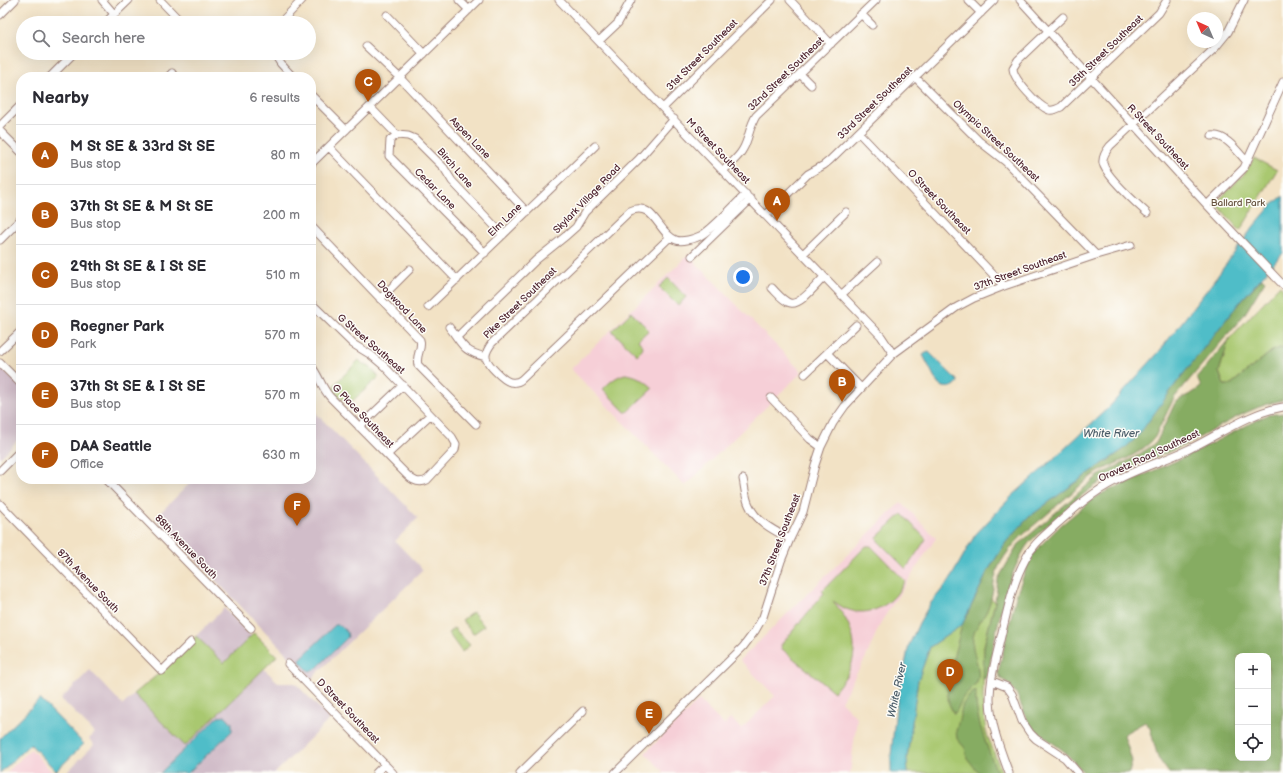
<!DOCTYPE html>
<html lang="en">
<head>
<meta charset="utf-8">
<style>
	body { margin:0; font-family:"Balsamiq Sans",sans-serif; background:#f7f7f7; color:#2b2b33 }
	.controls { position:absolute; right:12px; bottom:12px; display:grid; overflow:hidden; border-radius:8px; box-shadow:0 4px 16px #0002 }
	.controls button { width:36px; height:36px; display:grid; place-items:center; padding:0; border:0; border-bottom:1px solid #e1e1e2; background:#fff; color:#2b2b33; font:20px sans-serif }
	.compass { position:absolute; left:1187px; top:12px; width:36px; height:36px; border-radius:50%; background:#fff; box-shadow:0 4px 16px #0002; rotate:316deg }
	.you { position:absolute; left:743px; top:277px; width:14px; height:14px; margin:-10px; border:3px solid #fff; border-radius:50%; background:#1a73e8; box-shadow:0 0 0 6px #1a73e833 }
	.badge { display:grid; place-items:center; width:26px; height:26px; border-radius:50%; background:#b45309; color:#fff; font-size:13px; font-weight:700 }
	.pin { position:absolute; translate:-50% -33px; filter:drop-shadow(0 1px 2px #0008) }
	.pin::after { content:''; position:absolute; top:21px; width:14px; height:12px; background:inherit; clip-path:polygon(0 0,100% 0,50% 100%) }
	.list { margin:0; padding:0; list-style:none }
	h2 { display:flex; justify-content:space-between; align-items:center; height:52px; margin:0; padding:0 16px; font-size:17px }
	h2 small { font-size:13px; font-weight:400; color:#7c7c81 }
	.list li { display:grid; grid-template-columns:26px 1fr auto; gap:12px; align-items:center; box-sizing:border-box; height:60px; padding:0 16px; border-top:1px solid #e1e1e2 }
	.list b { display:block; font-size:15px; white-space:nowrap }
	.list p { margin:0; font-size:13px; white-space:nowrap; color:#7c7c81 }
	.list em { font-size:13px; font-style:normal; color:#7c7c81 }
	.icon { flex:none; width:22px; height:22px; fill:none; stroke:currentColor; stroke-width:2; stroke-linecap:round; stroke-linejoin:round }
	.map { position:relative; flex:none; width:1283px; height:773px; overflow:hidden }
	.search { position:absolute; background:#fff; box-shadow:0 4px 16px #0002; left:16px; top:16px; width:300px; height:44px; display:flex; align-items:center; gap:10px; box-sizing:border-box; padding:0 14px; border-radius:22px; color:#7c7c81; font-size:15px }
	.panel { position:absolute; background:#fff; box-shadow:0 4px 16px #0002; left:16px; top:72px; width:300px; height:412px; border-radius:16px }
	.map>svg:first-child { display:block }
	.built { fill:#f6cfd7 }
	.industrial { fill:#d1bdc9 }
	.green { fill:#a9c86f; stroke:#7a744d }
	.forest { fill:#86ac62; stroke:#686646; fill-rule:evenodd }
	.water { fill:#4fbdc8; stroke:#4c6e7a }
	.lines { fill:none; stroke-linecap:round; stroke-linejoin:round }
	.minor-casing { stroke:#9e8078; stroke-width:9 }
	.minor { stroke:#fff; stroke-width:7 }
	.labels { text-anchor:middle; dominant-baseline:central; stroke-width:3; stroke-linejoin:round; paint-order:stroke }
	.street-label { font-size:10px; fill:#4a1f2b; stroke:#fdfcf7 }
	.park-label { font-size:10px; fill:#66523f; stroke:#fdfcf7 }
	.water-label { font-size:11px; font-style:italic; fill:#4c5e6a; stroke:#fdfcf7 }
</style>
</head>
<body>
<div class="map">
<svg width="1283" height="773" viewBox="0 0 1283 773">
	<rect width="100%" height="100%" fill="#fdfcf7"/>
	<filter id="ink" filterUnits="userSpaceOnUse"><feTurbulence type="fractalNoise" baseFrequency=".025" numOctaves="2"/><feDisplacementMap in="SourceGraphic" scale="8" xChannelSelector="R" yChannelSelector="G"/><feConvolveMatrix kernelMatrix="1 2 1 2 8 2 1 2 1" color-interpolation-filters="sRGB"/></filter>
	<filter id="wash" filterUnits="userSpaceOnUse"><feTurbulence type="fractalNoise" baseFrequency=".012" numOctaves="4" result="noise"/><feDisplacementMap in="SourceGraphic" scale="16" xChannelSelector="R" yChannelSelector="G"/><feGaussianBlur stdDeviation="0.9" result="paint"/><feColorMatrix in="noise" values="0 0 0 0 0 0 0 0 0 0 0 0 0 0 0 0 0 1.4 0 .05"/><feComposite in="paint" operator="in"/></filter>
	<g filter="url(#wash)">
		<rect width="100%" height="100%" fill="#f2e2c5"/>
		<path class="built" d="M688 255 802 372 685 486 571 369Z
			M901 502 936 538 881 622 866 657 841 701 857 718 850 773H662L663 771 645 753 699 700 724 725 731 718 741 729 775 696 740 660Z
			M31 749 53 773H6Z"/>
		<path class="industrial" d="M0 366 21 387V437L0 458Z
			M311 408 418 518 395 541 423 570 311 679 155 518 194 479H311Z
			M224 608 251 636 224 663 196 636Z
			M264 669 279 683H295L330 719 275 773H66L94 745 89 739 95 733 61 699 90 670 123 705 134 694 185 746Z"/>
		<path class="green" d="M1254 158 1277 170 1240 231 1216 203 1245 173Z
			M668 278 686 297 678 306 659 287Z
			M1280 285 1283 288V349L1280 348 1272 351 1230 385H1224L1219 372 1229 339Z
			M631 312 649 330 638 340 643 346 642 350 637 355 612 331Z
			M359 360 363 364 368 365 379 377 348 405 331 388Z
			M625 374C637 375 644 380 653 388L627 412H625L603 389C610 382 615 377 625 374Z
			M902 514 926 539 906 569 878 541 877 537Z
			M866 546H871L905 581C901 587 897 595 892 599 881 610 864 615 849 610 842 608 838 604 833 601 848 619 860 641 851 666 848 675 840 684 834 692L782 649 781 645 824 593 822 591Z
			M981 587 995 602 984 646 983 704 986 732 1002 773H908L907 758 918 680 930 647 962 625Z
			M473 612 484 626 473 634 462 620Z
			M454 628 470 645 462 652 448 633Z
			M254 633 277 656 185 746 134 694 162 671 196 636 224 663Z"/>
		<path class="forest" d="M1262 278 1265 281 1244 315 1174 398 1155 437C1140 457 1112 463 1092 476 1076 489 1061 502 1045 516 1028 530 1011 544 1000 564 993 577 994 592 989 605 986 617 975 624 973 638 970 652 983 669 977 682 974 687 968 691 964 696 960 701 959 709 954 714L949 704 947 695 952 662 962 625 989 569 1006 542 1029 517 1072 485 1124 449 1137 436 1177 382 1239 303Z
			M1229 339 1219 372 1224 385H1230L1272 351 1280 348 1283 349V400C1248 407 1219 428 1187 444 1159 457 1129 467 1101 482 1083 493 1067 508 1051 522 1042 531 1030 539 1024 550 1002 588 996 636 987 678L983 679 984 646 995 602 998 579 1018 545 1098 476 1135 457 1156 443 1175 403 1182 398 1194 392 1201 387 1197 378Z
			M1283 413V773H1169L1158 758 1150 728 1145 722 1127 732 1124 735 1132 761 1129 773H1084L1065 752 1033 728 1028 722 1016 693 1008 683 1001 679 998 673 1016 596 1030 558 1041 545 1060 526 1089 502 1103 493 1185 457 1267 415ZM1238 656H1268V758H1238Z
			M976 690C974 719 988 747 997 773H979L967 758 965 748 957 739 956 731 963 704 969 696Z"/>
		<path class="water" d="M1283 196V253L1239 303 1177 382 1138 436 1124 449 1072 485 1029 517 1006 542 989 569 962 625 930 647 918 680 907 758 908 773H891V755L896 708 909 645 919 623 930 604 949 581 975 535 1010 498 1060 453 1110 406 1158 353 1216 278 1253 227 1271 206Z
			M929 352 956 379 958 382C953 389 944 389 938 384L923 355 926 353Z
			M335 625H339L347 632 348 637 315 670 309 671 301 663 300 659Z
			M40 699 84 744 56 771 30 744 0 773V738Z
			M226 716 232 723V731L188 773H160L218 717Z"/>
	</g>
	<g filter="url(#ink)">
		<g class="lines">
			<g class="minor-casing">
				<path id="minor" d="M102 0 114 14
					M160 0 181 22
					M459 0 469 10
					M559 0 881 336 893 354
					M790 0 831 44
					M968 0 981 13
					M1020 0 1207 205 1283 285
					M861 14 872 25
					M0 15 15 0
					M387 15 424 54
					M1063 17 1018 60 1013 68C1013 79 1038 106 1049 110 1053 111 1057 109 1061 107L1159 13 1167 0
					M105 23 129 0
					M280 23 302 0
					M599 41 618 23 631 0
					M366 46 400 78 527 212
					M274 53 281 64 293 77
					M256 54 260 53
					M800 74 811 85
					M50 77 74 53
					M168 77 172 73 175 77
					M915 77 979 141 1006 162 1096 255
					M311 95 346 130
					M370 107 397 135 408 136 415 139 444 168 452 181 503 235
					M663 108 772 0
					M0 126 21 105
					M0 131 21 152
					M859 133 1004 286
					M397 135 390 140 389 156 485 253
					M1212 136C1226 134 1238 152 1247 162
					M329 147 457 280
					M311 164 479 0
					M724 170C730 164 739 157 743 149 749 139 749 127 756 116L876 0
					M1207 205 1244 168 1283 82
					M1147 213C1137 204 1105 175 1103 163 1102 157 1106 151 1110 146L1215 48 1228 32 1244 0
					M766 215 808 174 824 165 830 160 994 0
					M311 226 420 340C423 349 415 355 418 365L476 424
					M670 237 522 379C519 382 515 383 510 382 503 380 488 365 486 358 485 353 489 347 492 343L630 211C654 200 658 234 676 240 682 242 694 239 700 236 711 231 735 204 746 194
					M0 240 21 219
					M803 254 846 212
					M692 256 751 199
					M772 288C777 293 783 301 790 303 800 306 817 284 824 277
					M841 295 877 262
					M380 299 410 269
					M311 303 353 344 371 355 384 366 452 437 456 444 455 450 427 480C419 484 413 481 407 475L330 397C321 387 319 375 311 366
					M428 307 595 146
					M449 327C463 344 461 351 486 357
					M457 337 536 260 567 235 576 227 585 212 639 159 674 119
					M0 351 21 331
					M827 353 861 388
					M0 363 21 384
					M805 374 856 325
					M771 398 810 439 821 447
					M359 427 403 385
					M387 455 430 415
					M0 471 21 450
					M106 479 251 628
					M743 479C745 488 745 497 749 505 756 522 775 531 790 539
					M0 504 162 671 191 642
					M288 664 393 773
					M992 681 1007 687 1012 694 1022 721 1030 733 1036 739 1065 758 1078 773
					M376 773 385 764
					M520 773 583 711
					M615 773 743 647 755 631 763 617 781 561 790 539 803 512 815 465 821 447 833 423 845 406 893 354 957 307 974 298 1004 286 1096 255 1131 245
					M1009 773C1000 749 991 726 990 700 990 677 997 654 1002 632 1008 608 1013 582 1025 560 1032 545 1045 535 1057 524 1075 508 1093 492 1115 481 1138 468 1164 461 1187 450 1219 435 1248 413 1283 407"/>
			</g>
			<use href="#minor" class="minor"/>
		</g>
	</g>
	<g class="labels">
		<g class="street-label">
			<text transform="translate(1106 51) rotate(-44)">35th Street Southeast</text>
			<text transform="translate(702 55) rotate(-45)">31st Street Southeast</text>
			<text transform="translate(786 74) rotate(-44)">32nd Street Southeast</text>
			<text transform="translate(875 103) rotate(-44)">33rd Street Southeast</text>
			<text transform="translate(1158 137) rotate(47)">R Street Southeast</text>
			<text transform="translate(470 138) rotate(46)">Aspen Lane</text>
			<text transform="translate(996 141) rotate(43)">Olympic Street Southeast</text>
			<text transform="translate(718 151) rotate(46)">M Street Southeast</text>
			<text transform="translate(455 168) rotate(49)">Birch Lane</text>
			<text transform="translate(435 189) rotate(45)">Cedar Lane</text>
			<text transform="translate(587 199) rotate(-46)">Skylark Village Road</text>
			<text transform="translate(939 202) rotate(46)">O Street Southeast</text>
			<text transform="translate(505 220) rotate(-44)">Elm Lane</text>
			<text transform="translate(1020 271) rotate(-20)">37th Street Southeast</text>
			<text transform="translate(520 303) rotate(-44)">Pike Street Southeast</text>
			<text transform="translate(402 307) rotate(47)">Dogwood Lane</text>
			<text transform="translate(371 344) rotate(41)">G Street Southeast</text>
			<text transform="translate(363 416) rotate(46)">G Place Southeast</text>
			<text transform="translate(1149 456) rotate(-25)">Oravetz Road Southeast</text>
			<text transform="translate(780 540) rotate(-69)">37th Street Southeast</text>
			<text transform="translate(186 547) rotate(46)">88th Avenue South</text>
			<text transform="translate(88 581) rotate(46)">87th Avenue South</text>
			<text transform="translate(348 711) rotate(46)">D Street Southeast</text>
		</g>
		<g class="park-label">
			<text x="1238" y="203">Ballard Park</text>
		</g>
		<g class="water-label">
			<text x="1111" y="433">White River</text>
			<text transform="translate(897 690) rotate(-78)">White River</text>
		</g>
	</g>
</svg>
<div class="controls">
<button>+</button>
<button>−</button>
<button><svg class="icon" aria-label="locate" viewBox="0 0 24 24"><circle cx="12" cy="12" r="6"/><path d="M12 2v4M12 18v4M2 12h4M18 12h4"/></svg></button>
</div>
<svg class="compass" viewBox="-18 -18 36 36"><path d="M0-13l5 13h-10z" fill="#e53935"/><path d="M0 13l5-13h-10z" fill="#7c7c81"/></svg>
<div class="you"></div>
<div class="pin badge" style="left:777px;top:221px">A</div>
<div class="pin badge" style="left:842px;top:402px">B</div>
<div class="pin badge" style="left:368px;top:102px">C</div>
<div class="pin badge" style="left:950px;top:692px">D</div>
<div class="pin badge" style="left:649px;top:734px">E</div>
<div class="pin badge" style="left:297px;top:526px">F</div>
<div class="search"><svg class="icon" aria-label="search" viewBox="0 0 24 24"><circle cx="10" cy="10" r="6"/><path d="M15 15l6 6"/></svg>Search here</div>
<section class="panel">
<h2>Nearby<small>6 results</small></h2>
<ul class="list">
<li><span class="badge">A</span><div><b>M St SE &amp; 33rd St SE</b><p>Bus stop</p></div><em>80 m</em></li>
<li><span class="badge">B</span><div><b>37th St SE &amp; M St SE</b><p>Bus stop</p></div><em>200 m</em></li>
<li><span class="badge">C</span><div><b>29th St SE &amp; I St SE</b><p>Bus stop</p></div><em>510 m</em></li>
<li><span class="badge">D</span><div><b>Roegner Park</b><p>Park</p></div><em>570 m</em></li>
<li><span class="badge">E</span><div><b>37th St SE &amp; I St SE</b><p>Bus stop</p></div><em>570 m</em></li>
<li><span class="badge">F</span><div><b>DAA Seattle</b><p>Office</p></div><em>630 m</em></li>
</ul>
</section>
</div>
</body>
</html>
